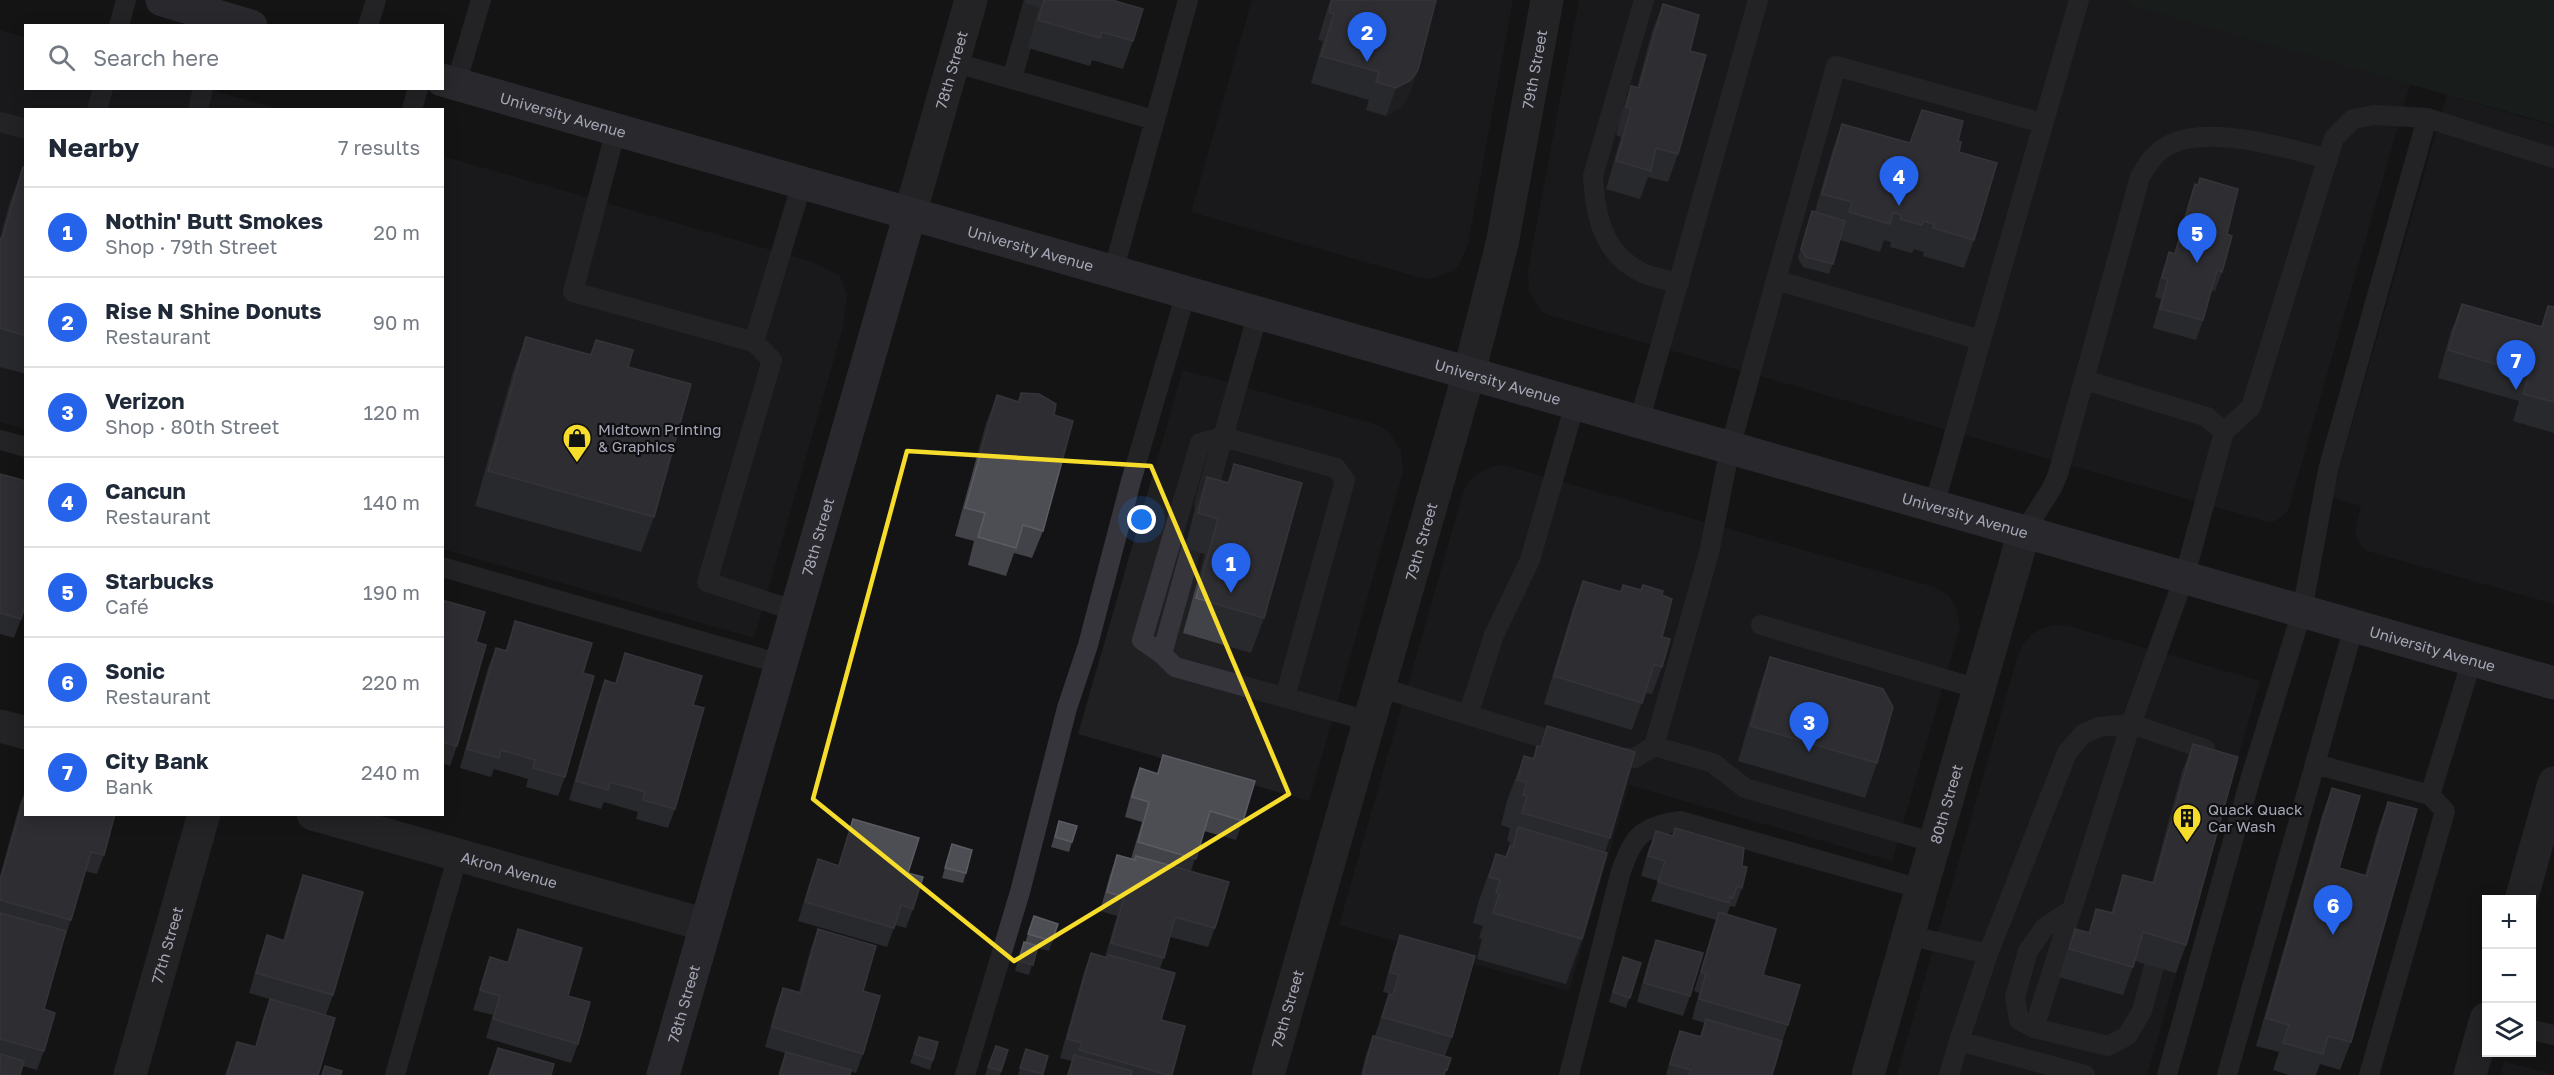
<!DOCTYPE html>
<html lang="en">
<head>
<meta charset="utf-8">
<style>
	body { margin:0; font-family:"Golos Text",sans-serif; background:#f2f2f3; color:#1f2937 }
	.controls { position:absolute; right:18px; bottom:18px; display:grid; overflow:hidden; border-radius:0px; box-shadow:0 3px 15px #0003 }
	.controls button { width:54px; height:54px; display:grid; place-items:center; padding:0; border:0; border-bottom:2px solid #e0e1e3; background:#fff; color:#1f2937; font:30px sans-serif }
	.you { position:absolute; left:1142px; top:520px; width:21px; height:21px; margin:-15px; border:4px solid #fff; border-radius:50%; background:#1a73e8; box-shadow:0 0 0 9px #1a73e833 }
	.badge { display:grid; place-items:center; width:39px; height:39px; border-radius:50%; background:#2563eb; color:#fff; font-size:20px; font-weight:700 }
	.pin { position:absolute; translate:-50% -50px; filter:drop-shadow(0 2px 3px #0008) }
	.pin::after { content:''; position:absolute; top:32px; width:21px; height:18px; background:inherit; clip-path:polygon(0 0,100% 0,50% 100%) }
	.list { margin:0; padding:0; list-style:none }
	h2 { display:flex; justify-content:space-between; align-items:center; height:78px; margin:0; padding:0 24px; font-size:26px }
	h2 small { font-size:20px; font-weight:400; color:#747a83 }
	.list li { display:grid; grid-template-columns:39px 1fr auto; gap:18px; align-items:center; box-sizing:border-box; height:90px; padding:0 24px; border-top:2px solid #e0e1e3 }
	.list b { display:block; font-size:22px; white-space:nowrap }
	.list p { margin:0; font-size:20px; white-space:nowrap; color:#747a83 }
	.list em { font-size:20px; font-style:normal; color:#747a83 }
	.icon { flex:none; width:33px; height:33px; fill:none; stroke:currentColor; stroke-width:2; stroke-linecap:round; stroke-linejoin:round }
	.map { position:relative; flex:none; width:2554px; height:1075px; overflow:hidden }
	.search { position:absolute; background:#fff; box-shadow:0 3px 15px #0003; left:24px; top:24px; width:420px; height:66px; display:flex; align-items:center; gap:15px; box-sizing:border-box; padding:0 21px; border-radius:0px; color:#747a83; font-size:22px }
	.panel { position:absolute; background:#fff; box-shadow:0 3px 15px #0003; left:24px; top:108px; width:420px; height:708px; border-radius:0px }
	.map>svg:first-child { display:block }
	.built { fill:#202023 }
	.green { fill:#1e2620 }
	.lines { fill:none; stroke-linecap:round; stroke-linejoin:round }
	.lane { stroke:#35353b; stroke-width:20 }
	.street { stroke:#35353b; stroke-width:33 }
	.secondary { stroke:#43434b; stroke-width:33 }
	.wall { fill:#424348 }
	.shaded-wall { fill:#2b2b2f }
	.building { fill:#4d4d54; stroke:#5b5b63; stroke-width:1.5 }
	.marked { fill:none; stroke:#f6dc2b; stroke-width:4.5; stroke-linejoin:round }
	.labels { text-anchor:middle; dominant-baseline:central; stroke-width:4.5; stroke-linejoin:round; paint-order:stroke }
	.street-label { font-size:15px; fill:#a5a7b6; stroke:#0f0f11 }
	.poi-label { font-size:15px; fill:#a5a7b6; stroke:#0f0f11; text-anchor:start }
</style>
</head>
<body>
<div class="map">
<svg width="2554" height="1075" viewBox="0 0 2554 1075">
	<rect width="100%" height="100%" fill="#141416"/>
	<path class="built" d="M1252 0H1513L1468 244 1459 265 1451 272 1429 279 1418 277 1191 212Z
		M1579 0H2131L2130 5 2410 84 2289 508 2285 514 2275 521 2268 522 1548 315 1541 311 1529 292 1528 270Z
		M0 30 25 37 26 88 206 89 280 109 26 110 25 429 0 422Z
		M2447 95 2554 126V604L2367 551 2361 546 2355 533 2361 506 2331 497Z
		M442 156 813 262 840 276 847 295 843 327 754 638 443 549Z
		M1183 370 1378 425 1390 433 1401 451 1403 472 1309 801 1078 734Z
		M1503 465 1934 587 1948 595 1957 609 1960 627 1892 861 1629 785 1569 991 1339 925 1463 493 1469 481 1479 473 1491 467Z
		M2055 625 2068 626 2260 681 2147 1075H1897L2018 655 2023 644 2032 634 2043 628Z
		M2504 1061 2553 1075H2500Z"/>
	<path class="green" d="M2131 0H2554V125L2129 5Z"/>
	<g class="lines">
		<path class="lane" d="M1644 0 1593 176C1595 215 1603 255 1643 273 1653 278 1667 280 1679 283
			M119 26 126 0
			M368 26 376 0
			M953 62 1154 120
			M1012 79 1034 0
			M456 84 481 0
			M97 110 103 88
			M198 110 203 88
			M412 110 418 88
			M0 122 26 129
			M616 130 573 292 754 342 802 183
			M1113 272 1188 0
			M1776 280 1836 66 2043 123
			M1981 340 2079 0
			M754 342 772 360 707 582 796 611
			M2085 380 2207 417 2224 432
			M1639 422 1758 0
			M0 440 26 447
			M1204 504 1258 313
			M2024 532 2052 488 2058 474 2140 177C2148 163 2156 151 2171 144 2211 125 2288 148 2328 159
			M442 567 781 664
			M1761 625 1979 689
			M1162 654 1191 549
			M1379 687 1468 715
			M1285 697 1345 480 1336 468 1223 437 1200 443 1142 640 1162 654 1175 667 1369 721
			M1566 745 1468 715 1494 635 1530 560 1575 404
			M1654 746 1713 763 1745 788 1935 843
			M1609 757 1635 758 1654 746 1709 553 1730 448 1776 280 1981 340 1934 506
			M2315 764 2430 795 2445 811 2369 1075
			M2430 795 2472 660
			M2071 910 2045 927 2028 951 2015 997 2019 1020 2034 1028 2108 1046 2127 1036 2142 1011 2154 966
			M1908 935 1988 954 2067 753 2083 734 2099 727 2131 724 2205 749 2207 763
			M1988 954 1959 1041 2085 1075
			M2034 1028 2131 724 2184 578 2224 432 2251 407 2334 138 2353 119 2375 115 2427 118
			M2532 1030 2554 1035
			M395 1075 458 855
			M965 1075 1020 892 1067 708 1088 645 1131 481 1186 293
			M1569 1075 1621 871C1635 834 1641 827 1681 821L1921 889
			M1949 1075 1959 1041
			M2167 1075 2250 780 2302 611 2328 470 2427 118 2554 158
			M2227 1075 2354 626"/>
		<g class="street">
			<path id="s1" d="M910 214 971 0"/>
			<path d="M0 726 26 733"/>
			<path id="s2" d="M313 814 706 925"/>
			<path d="M2521 900 2554 783"/>
			<path id="s3" d="M130 1075 204 814"/>
			<path id="s4" d="M1268 1075 1469 373 1502 244 1547 0"/>
			<path id="s5" d="M1868 1075 2024 532"/>
			<path d="M2470 1075 2486 1019"/>
		</g>
		<g class="secondary">
			<path d="M162 0 251 26"/>
			<path id="s6" d="M442 80 2554 683"/>
			<path id="s7" d="M663 1075 910 214"/>
		</g>
	</g>
	<path class="wall" d="M1025 0H1112L1133 41 1123 69 1092 60 1090 66 1028 48 1039 7 1025 3Z
		M1330 0H1436L1418 70 1408 97 1401 107 1386 116 1366 110 1369 100 1311 83 1323 41 1318 40Z
		M1663 4 1690 51 1678 154 1668 182 1648 177 1640 199 1606 189 1621 137 1616 135 1621 114 1631 86 1637 88 1652 32Z
		M1842 124 1910 143 1958 141 1974 240 1964 268 1923 256 1924 252 1914 249 1912 253 1890 247 1891 242 1884 240 1880 252 1840 240 1829 274 1803 267 1798 258 1809 220 1812 211H1815L1832 152Z
		M23 167 26 168V374L0 367V238L10 202Z
		M2195 184 2227 234 2222 272 2215 291 2211 290 2203 320 2196 340 2153 328 2161 299 2155 297 2162 272 2169 252 2174 254 2188 204Z
		M2462 304 2541 326 2548 306 2554 307V433L2513 421 2519 401 2438 378 2451 331Z
		M526 337 590 355 596 340 628 367 654 517 641 552 475 506 513 372Z
		M1021 393 1054 415 1043 531 1032 558 1014 553 1006 576 968 565 974 541 955 536 986 423 997 395 1018 401Z
		M1234 464 1264 618 1251 653 1183 633 1205 554 1185 548 1194 512 1207 477 1227 483Z
		M0 474 21 619 14 638 0 634Z
		M1583 581 1621 592 1623 585 1662 595V667L1652 694 1645 693 1632 730 1544 704 1573 608Z
		M442 600 476 642 457 746 450 766 442 763Z
		M515 621 583 673 565 777 558 796 526 787 528 779 494 769 491 777 460 768 488 668 496 648 505 651Z
		M625 653 693 705 675 809 668 828 636 819 638 812 604 802 601 809 569 800 598 699 605 680 615 683Z
		M1770 657 1877 763 1865 798 1738 761 1758 692Z
		M1547 726 1610 838 1605 852 1582 939 1566 984 1477 959 1482 939 1479 938 1483 926 1473 923 1479 900 1496 854 1505 857 1509 848 1510 842 1507 841 1510 828 1501 825 1507 801 1524 756 1533 758 1537 746 1540 747Z
		M2193 744 2186 945 2176 973 2135 961 2123 995 2059 977 2065 957 2075 929 2088 933 2096 909 2111 913 2123 875 2152 883 2182 772Z
		M1163 755 1243 821 1236 840 1204 831 1191 871 1215 928 1208 947 1170 937 1160 969 1161 1020 1172 1075H1067L1072 1061 1060 1058 1084 972 1091 953 1105 957 1117 916 1100 911 1110 875 1117 855 1131 859 1142 822 1125 817 1133 787 1140 768 1157 773Z
		M2332 788 2339 868 2365 875 2378 829 2388 802 2351 1042 2340 1070 2320 1064 2316 1075H2289L2273 1070 2279 1052 2256 1046 2322 815Z
		M26 789 104 855 97 874 85 871 71 920 64 940 63 939 44 1009V1051L37 1070 23 1066 0 1075V876L20 803Z
		M853 819 908 873 913 909 906 928 895 925 887 947 798 921 811 878 818 859 838 865Z
		M1059 821 1072 842 1069 852 1051 847Z
		M1675 828 1742 866V888L1735 907 1730 906 1727 915 1763 975 1788 1025 1781 1045 1772 1075H1666L1673 1050 1680 1031 1700 1036 1705 1023 1692 1019 1699 993 1694 991 1716 920 1651 901 1658 881 1641 876 1648 851 1656 831 1672 836Z
		M952 844 966 873 963 883 942 878Z
		M303 875 333 995 326 1015 318 1075H225L237 1042 255 1047 263 1018 270 999 249 993 260 955 267 935 283 940 296 895Z
		M1034 916 1058 924 1049 951 1037 948 1029 975 1015 971 1020 952 1024 942 1025 943Z
		M518 929 568 996 578 1044 571 1063 486 1038 493 1015 473 1010 490 957 507 962Z
		M818 929 863 991V1054L856 1073 850 1071V1075H778L785 1053 765 1047 776 1007 783 988 799 992 811 948Z
		M1400 935 1452 1037 1445 1056 1451 1058 1445 1075H1361L1366 1055 1373 1036H1375L1382 1014 1389 994 1392 995V994L1383 992 1393 954Z
		M1656 940 1690 996 1683 1016 1637 1002 1649 959Z
		M1623 957 1641 963 1626 1008 1609 1002Z
		M919 1037 933 1060 930 1070 910 1063Z
		M996 1046 1008 1050 1000 1075H985Z
		M498 1048 551 1075H488Z
		M1026 1049 1048 1056 1043 1075H1018Z"/>
	<path class="shaded-wall" d="M1418 70 1408 97 1401 107 1386 116 1396 88Z"/>
	<path class="building" d="M1044 0H1112L1143 9 1133 41 1102 32 1100 38 1038 20Z
		M1332 0H1436L1418 70 1411 80 1396 88 1376 82 1379 72 1321 56 1334 14 1329 12Z
		M1663 4 1699 15 1690 51 1706 55 1678 154 1656 148 1651 171 1616 161 1631 109 1626 107 1631 86 1639 88Z
		M1922 110 1963 121 1958 141 1961 142 1959 152 1997 163 1974 240 1933 228 1934 224 1923 221 1922 225 1900 219 1901 215 1893 212 1890 224 1849 212 1852 202 1822 194 1842 124 1910 143Z
		M23 167 26 168V336L0 328V239H2Z
		M2200 178 2238 189 2227 234 2232 236 2222 272 2217 270 2203 320 2160 309 2168 279 2162 278 2169 252 2175 254 2195 184 2198 185Z
		M1812 211 1845 221 1833 264 1806 257 1801 249Z
		M2462 304 2542 327 2548 306 2554 307V402L2523 394 2529 374 2448 350Z
		M526 337 591 355 596 340 633 350 628 367 691 384 654 517 488 471Z
		M1021 393 1039 394 1056 404 1054 415 1073 421 1043 531 1023 525 1016 548 978 537 985 513 965 508 997 395 1019 402Z
		M1234 464 1302 483 1264 618 1196 598 1218 519 1198 513 1207 477 1229 483Z
		M0 474 26 481V603L21 619 0 613Z
		M1583 581 1621 592 1623 585 1641 590 1643 585 1663 591 1662 595 1672 599 1662 637 1670 639 1662 667 1654 664 1642 703 1554 676Z
		M442 600 485 612 476 642 486 645 457 746 442 742Z
		M515 621 592 643 583 673 594 676 565 777 533 768 535 760 501 750 499 758 467 749 496 648 507 651Z
		M625 653 702 676 693 705 704 708 675 809 643 800 645 792 610 782 608 790 576 781 605 680 616 684Z
		M1770 657 1883 689 1893 707 1877 763 1751 726Z
		M1547 726 1635 752 1610 838 1522 813 1527 796 1523 795 1527 782 1517 780 1524 756 1534 759 1537 746 1541 747Z
		M2193 744 2238 757 2186 945 2143 932 2133 967 2069 949 2075 929 2090 933 2096 909 2113 913 2123 875 2154 883Z
		M1163 755 1255 781 1243 821 1210 811 1196 859 1138 842 1149 802 1132 797 1140 768 1158 774Z
		M2332 788 2360 796 2339 868 2367 876 2388 802 2417 809 2351 1042 2328 1036 2323 1054 2283 1043 2289 1025 2266 1018Z
		M26 791V814H115L104 855 91 852 71 920 0 900V881Z
		M853 819 919 838 908 873 923 877 913 909 901 905 894 928 805 902 818 859 839 866Z
		M1059 821 1077 826 1072 842 1055 837Z
		M1518 827 1607 853 1582 939 1493 913 1499 894 1496 893 1500 880 1489 877 1496 854 1506 857 1510 846 1513 847Z
		M1675 828 1744 848 1742 866 1747 867 1742 888 1737 886 1733 898 1730 897 1729 903 1658 882 1665 861 1648 856 1656 831 1673 836Z
		M952 844 972 850 966 873 945 868Z
		M1117 855 1135 860 1136 856 1229 882 1215 928 1175 917 1164 958 1111 943 1124 897 1107 892Z
		M303 875 363 892 333 995 256 973 267 935 285 941Z
		M1719 912 1776 929 1763 975 1800 985 1788 1025 1699 999 1706 973 1701 972Z
		M0 913 66 931 44 1009 55 1013 44 1051 0 1039Z
		M1034 916 1058 924 1052 941 1028 934Z
		M518 929 582 948 568 996 590 1002 578 1044 493 1019 500 996 480 990 490 957 509 963Z
		M818 929 876 946 863 991 880 996 863 1054 772 1027 783 988 801 993Z
		M1400 935 1475 956 1452 1037 1382 1017 1389 994 1393 995 1399 975 1390 972Z
		M1656 940 1703 953 1690 996 1644 983Z
		M1024 942 1038 946 1033 965 1019 961Z
		M1091 953 1108 958 1109 955 1175 973 1161 1020 1185 1026 1172 1075H1168L1079 1050 1082 1043 1067 1039Z
		M1623 957 1641 963 1630 998 1613 992Z
		M270 999 335 1018 318 1075H227L237 1042 256 1047Z
		M1706 1019 1782 1041 1772 1075H1689L1691 1070 1670 1064 1680 1031 1701 1037Z
		M1373 1036 1451 1058 1447 1070 1445 1069 1444 1075H1368L1363 1074Z
		M919 1037 938 1042 933 1060 914 1054Z
		M996 1046 1008 1050 1001 1071 988 1067Z
		M498 1048 554 1064 551 1075H490Z
		M1026 1049 1048 1056 1043 1074 1020 1068Z
		M786 1052 851 1070 850 1075H780Z
		M0 1054 24 1061 20 1075H0Z
		M1074 1055 1132 1071 1131 1075H1068Z
		M325 1066 342 1071 341 1075H322Z"/>
	<path d="M0 0H2554V1075H0ZM907 451 1151 466 1289 794 1014 961 813 799Z" fill="#141416" fill-opacity=".55" fill-rule="evenodd"/>
	<path class="marked" d="M907 451 1151 466 1289 794 1014 961 813 799Z"/>
	<defs>
		<g id="shop-pin" transform="scale(1.5)"><path d="M0 17L-7.5 6A9.5 9.5 0 1 1 7.5 6Z" fill="#f6dc2b" stroke="#0f0f11"/><path d="M-5-2.5h2.3a2.7 3.5 0 0 1 5.4 0H5L5.5 6h-11ZM-1.5-2.5h3a1.5 2.3 0 0 0-3 0Z" fill="#111"/></g>
		<g id="building-pin" transform="scale(1.5)"><path d="M0 17L-7.5 6A9.5 9.5 0 1 1 7.5 6Z" fill="#f6dc2b" stroke="#0f0f11"/><path d="M-4-6H4V6H1V3H-1V6H-4ZM-2.5-4.3h1.7v1.8h-1.7ZM.8-4.3h1.7v1.8H.8ZM-2.5-1h1.7V.8h-1.7ZM.8-1h1.7V.8H.8Z" fill="#111"/></g>
	</defs>
	<g fill-rule="evenodd">
		<use href="#shop-pin" x="577" y="438"/>
		<use href="#building-pin" x="2187" y="818"/>
	</g>
	<g class="labels">
		<g class="street-label">
			<text stroke="none"><textPath href="#s4" startOffset="1041">79th Street</textPath></text>
			<text stroke="none"><textPath href="#s1" startOffset="150">78th Street</textPath></text>
			<text stroke="none"><textPath href="#s6" startOffset="126">University Avenue</textPath></text>
			<text stroke="none"><textPath href="#s6" startOffset="612">University Avenue</textPath></text>
			<text stroke="none"><textPath href="#s6" startOffset="1098">University Avenue</textPath></text>
			<text stroke="none"><textPath href="#s6" startOffset="1584">University Avenue</textPath></text>
			<text stroke="none"><textPath href="#s7" startOffset="560">78th Street</textPath></text>
			<text stroke="none"><textPath href="#s4" startOffset="555">79th Street</textPath></text>
			<text stroke="none"><textPath href="#s6" startOffset="2070">University Avenue</textPath></text>
			<text stroke="none"><textPath href="#s5" startOffset="282">80th Street</textPath></text>
			<text stroke="none"><textPath href="#s2" startOffset="204">Akron Avenue</textPath></text>
			<text stroke="none"><textPath href="#s3" startOffset="135">77th Street</textPath></text>
			<text stroke="none"><textPath href="#s7" startOffset="74">78th Street</textPath></text>
			<text stroke="none"><textPath href="#s4" startOffset="69">79th Street</textPath></text>
		</g>
		<g class="poi-label">
			<text x="598" y="429">Midtown Printing<tspan x="598" dy="17">&amp; Graphics</tspan></text>
			<text x="2208" y="809">Quack Quack<tspan x="2208" dy="17">Car Wash</tspan></text>
		</g>
	</g>
</svg>
<div class="controls">
<button>+</button>
<button>−</button>
<button><svg class="icon" aria-label="layers" viewBox="0 0 24 24"><path d="M12 4l9 5-9 5-9-5zM3 14l9 5 9-5"/></svg></button>
</div>
<div class="you"></div>
<div class="pin badge" style="left:1231px;top:593px">1</div>
<div class="pin badge" style="left:1367px;top:62px">2</div>
<div class="pin badge" style="left:1809px;top:752px">3</div>
<div class="pin badge" style="left:1899px;top:206px">4</div>
<div class="pin badge" style="left:2197px;top:263px">5</div>
<div class="pin badge" style="left:2333px;top:935px">6</div>
<div class="pin badge" style="left:2516px;top:390px">7</div>
<div class="search"><svg class="icon" aria-label="search" viewBox="0 0 24 24"><circle cx="10" cy="10" r="6"/><path d="M15 15l6 6"/></svg>Search here</div>
<section class="panel">
<h2>Nearby<small>7 results</small></h2>
<ul class="list">
<li><span class="badge">1</span><div><b>Nothin' Butt Smokes</b><p>Shop · 79th Street</p></div><em>20 m</em></li>
<li><span class="badge">2</span><div><b>Rise N Shine Donuts</b><p>Restaurant</p></div><em>90 m</em></li>
<li><span class="badge">3</span><div><b>Verizon</b><p>Shop · 80th Street</p></div><em>120 m</em></li>
<li><span class="badge">4</span><div><b>Cancun</b><p>Restaurant</p></div><em>140 m</em></li>
<li><span class="badge">5</span><div><b>Starbucks</b><p>Café</p></div><em>190 m</em></li>
<li><span class="badge">6</span><div><b>Sonic</b><p>Restaurant</p></div><em>220 m</em></li>
<li><span class="badge">7</span><div><b>City Bank</b><p>Bank</p></div><em>240 m</em></li>
</ul>
</section>
</div>
</body>
</html>
